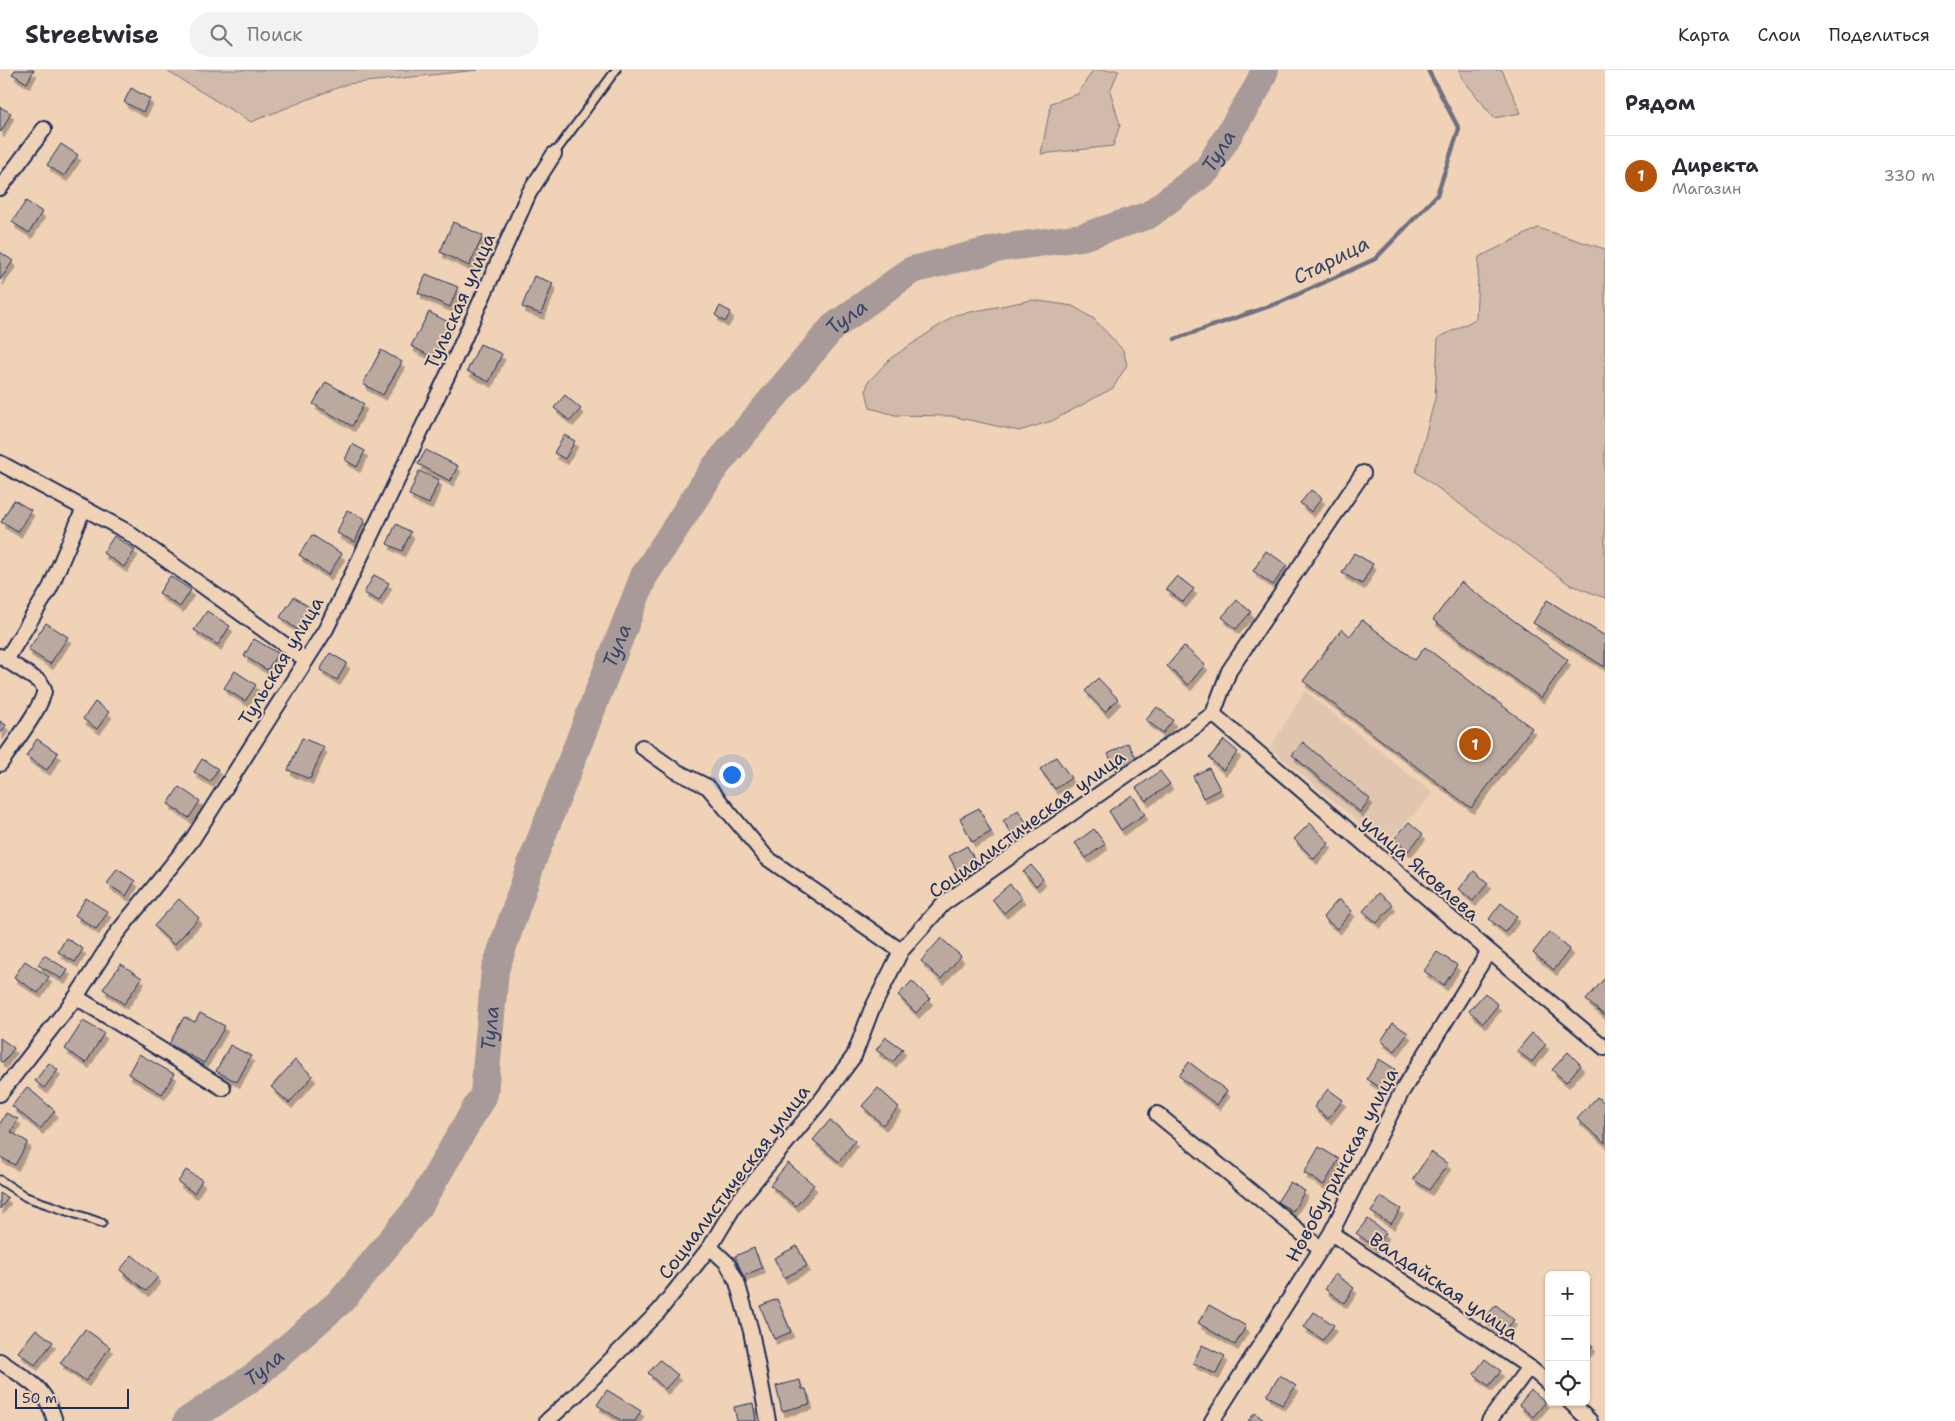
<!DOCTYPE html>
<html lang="ru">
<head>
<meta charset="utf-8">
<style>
	body { margin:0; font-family:"Shantell Sans",sans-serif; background:#f2f2f3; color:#2b2b33 }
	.controls { position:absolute; right:15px; bottom:15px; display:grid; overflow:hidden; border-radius:8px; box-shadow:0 1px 4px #0004 }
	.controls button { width:45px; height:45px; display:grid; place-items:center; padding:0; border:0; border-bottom:1px solid #e1e1e2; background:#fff; color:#2b2b33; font:25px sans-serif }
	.scale { position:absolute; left:15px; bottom:12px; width:114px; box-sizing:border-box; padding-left:5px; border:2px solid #1b2f5e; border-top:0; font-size:14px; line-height:18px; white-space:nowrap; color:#1b2f5e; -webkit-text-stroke:4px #f0d2b6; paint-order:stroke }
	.you { position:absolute; left:731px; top:704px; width:18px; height:18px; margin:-12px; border:4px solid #fff; border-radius:50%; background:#1a73e8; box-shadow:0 0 0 8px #1a73e833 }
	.badge { display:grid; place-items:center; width:32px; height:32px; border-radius:50%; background:#b45309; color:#fff; font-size:16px; font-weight:700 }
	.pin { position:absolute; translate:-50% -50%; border:2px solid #fff; box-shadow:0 1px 5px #0006 }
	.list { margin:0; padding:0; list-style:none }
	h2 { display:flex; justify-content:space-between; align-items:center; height:65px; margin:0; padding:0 20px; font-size:21px }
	h2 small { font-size:16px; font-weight:400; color:#7c7c81 }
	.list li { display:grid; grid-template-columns:32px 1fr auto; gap:15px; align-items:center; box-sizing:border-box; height:80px; padding:0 20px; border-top:1px solid #e1e1e2 }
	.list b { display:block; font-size:19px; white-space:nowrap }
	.list p { margin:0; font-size:16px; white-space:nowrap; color:#7c7c81 }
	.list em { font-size:16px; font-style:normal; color:#7c7c81 }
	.icon { flex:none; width:28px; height:28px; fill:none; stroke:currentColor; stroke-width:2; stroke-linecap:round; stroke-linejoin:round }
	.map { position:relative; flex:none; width:1605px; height:1351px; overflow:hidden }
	header { display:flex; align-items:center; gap:30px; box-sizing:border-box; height:70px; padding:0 25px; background:#fff; border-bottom:1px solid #e1e1e2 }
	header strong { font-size:24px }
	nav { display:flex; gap:28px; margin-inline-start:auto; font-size:18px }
	.search { width:350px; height:45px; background:#f2f2f3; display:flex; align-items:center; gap:12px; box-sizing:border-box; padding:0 18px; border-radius:28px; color:#7c7c81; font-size:19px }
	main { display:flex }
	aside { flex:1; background:#fff }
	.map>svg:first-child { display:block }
	.built { fill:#e0c6af }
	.green { fill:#d1baa9; stroke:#767484 }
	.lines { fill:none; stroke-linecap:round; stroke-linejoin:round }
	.stream { stroke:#6f6f81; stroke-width:4.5 }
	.river { stroke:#a79a98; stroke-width:28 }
	.building { fill:#bba9a0; stroke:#1b2f5e; filter:url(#shadow) }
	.service-casing { stroke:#1b2f5e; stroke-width:11 }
	.minor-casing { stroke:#1b2f5e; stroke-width:18 }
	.service { stroke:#f0d2b6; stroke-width:7 }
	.minor { stroke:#f0d2b6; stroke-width:14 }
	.labels { text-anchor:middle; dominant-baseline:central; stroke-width:4; stroke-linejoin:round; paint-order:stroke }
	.street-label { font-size:19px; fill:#1b2f5e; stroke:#f0d2b6 }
	.water-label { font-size:20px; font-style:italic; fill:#37446a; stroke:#f0d2b6 }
</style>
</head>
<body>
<header>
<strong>Streetwise</strong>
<div class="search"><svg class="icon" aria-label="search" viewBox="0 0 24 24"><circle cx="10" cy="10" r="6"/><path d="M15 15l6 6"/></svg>Поиск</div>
<nav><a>Карта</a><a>Слои</a><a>Поделиться</a></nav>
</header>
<main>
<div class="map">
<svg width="1605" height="1351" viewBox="0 0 1605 1351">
	<defs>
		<filter id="shadow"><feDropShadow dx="3" dy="5.5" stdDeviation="0" flood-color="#0004"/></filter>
	</defs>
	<rect width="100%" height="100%" fill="#f0d2b6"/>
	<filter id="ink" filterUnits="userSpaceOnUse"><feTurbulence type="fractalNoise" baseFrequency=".02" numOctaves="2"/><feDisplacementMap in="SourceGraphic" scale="10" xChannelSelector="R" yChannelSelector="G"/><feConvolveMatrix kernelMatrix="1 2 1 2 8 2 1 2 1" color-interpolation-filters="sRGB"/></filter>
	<g filter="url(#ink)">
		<path class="built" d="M1305 621 1433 724 1385 774 1270 678Z"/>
		<path class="green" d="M165 0H478L347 14 251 52Z
			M1093 0H1119L1110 21 1120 55 1113 76 1041 84 1051 33 1078 24Z
			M1459 0H1502L1521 43 1494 48 1462 8Z
			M1538 158 1605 179V528L1569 514 1416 402 1435 328 1438 268 1476 249 1479 187Z
			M1032 230 1073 236 1094 249 1123 280 1127 295 1113 318 1052 351 1019 361 951 346 895 345 870 338 866 321 868 312 891 288 955 245Z"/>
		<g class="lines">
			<path class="stream" d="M1175 269 1281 232 1375 189 1437 125 1459 59 1428 0"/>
			<path class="river" id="s1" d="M187 1351 256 1305 342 1230 419 1136 484 1024 495 900 531 794 644 506 715 397 833 257 912 200 1001 178 1082 167 1149 145 1207 100 1257 18 1265 0"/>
		</g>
		<path class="building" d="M15 0H34L27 13 12 4Z
			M131 18 150 29 143 42 124 32Z
			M0 37 11 43 1 62 0 61Z
			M61 74 78 85 64 106 47 95Z
			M26 131 42 142 29 163 12 152Z
			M453 152 483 166 469 196 440 182Z
			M0 182 13 191 0 210Z
			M426 204 458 217 450 237 418 223Z
			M534 206 553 213 541 244 522 237Z
			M720 236 731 242 725 252 715 245Z
			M429 242 450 253 432 287 411 276Z
			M480 274 502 284 489 312 467 301Z
			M381 280 402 292 383 325 363 314Z
			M326 312 364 334 352 356 313 334Z
			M565 325 581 339 570 351 554 338Z
			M564 365 575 371 565 389 554 383Z
			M352 374 365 381 357 397 345 390Z
			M426 380 458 396 450 411 418 394Z
			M419 401 439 410 429 434 409 425Z
			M1311 420 1322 428 1311 442 1300 433Z
			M14 430 31 440 18 462 1 452Z
			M347 440 365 449 355 472 337 463Z
			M396 454 411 462 402 481 387 474Z
			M312 465 342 484 328 505 299 485Z
			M114 466 135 480 124 497 103 483Z
			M1266 481 1287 495 1273 515 1253 501Z
			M1354 483 1373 494 1362 514 1342 503Z
			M374 505 389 513 379 531 364 523Z
			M170 506 191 520 180 537 159 523Z
			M1177 506 1194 519 1183 532 1166 519Z
			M1461 512 1568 590 1541 628 1433 550Z
			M294 527 312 539 298 560 280 547Z
			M1237 530 1251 542 1236 559 1222 547Z
			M1547 530 1605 566V597L1533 553Z
			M207 541 230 556 218 575 194 560Z
			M1362 550 1415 590 1425 577 1532 658 1471 738 1303 611 1342 559 1350 566Z
			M46 553 68 567 50 594 28 580Z
			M254 569 278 583 267 600 244 586Z
			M1184 576 1205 595 1188 615 1167 596Z
			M330 583 347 593 337 610 320 600Z
			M235 601 256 615 245 631 224 618Z
			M1098 608 1118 629 1105 642 1085 621Z
			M95 632 109 642 97 659 83 649Z
			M1157 637 1173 650 1163 663 1146 650Z
			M0 651 6 655 0 664Z
			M302 668 324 677 310 709 288 700Z
			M37 669 58 683 47 700 26 686Z
			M1224 670 1238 682 1223 700 1209 688Z
			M1303 672 1370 729 1360 742 1292 685Z
			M1128 673 1137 689 1116 700 1108 684Z
			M1056 687 1071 708 1055 719 1040 699Z
			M202 689 218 699 210 712 194 702Z
			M1209 698 1220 719 1203 728 1193 706Z
			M1160 701 1170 714 1146 731 1136 718Z
			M179 717 200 731 189 748 168 734Z
			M1132 725 1145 744 1121 760 1109 741Z
			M979 738 991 762 972 772 960 748Z
			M1018 740 1031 760 1016 770 1003 751Z
			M1409 752 1423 764 1408 781 1394 769Z
			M1310 753 1329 773 1314 789 1294 769Z
			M1094 759 1105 774 1086 788 1075 773Z
			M967 776 980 799 961 809 949 786Z
			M1031 795 1043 809 1036 816 1023 802Z
			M117 799 135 811 126 826 107 814Z
			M1474 801 1488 813 1473 831 1459 819Z
			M1010 814 1022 828 1004 843 992 829Z
			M1379 823 1393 835 1377 853 1363 841Z
			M86 828 108 842 96 859 75 845Z
			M179 829 199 848 174 875 154 856Z
			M1339 829 1352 841 1337 859 1323 847Z
			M1501 833 1517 846 1505 862 1489 849Z
			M1549 862 1570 879 1554 900 1533 883Z
			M66 868 83 879 75 892 58 882Z
			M941 868 961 886 941 909 921 891Z
			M1437 882 1457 895 1444 915 1424 901Z
			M44 885 68 900 62 909 38 895Z
			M25 891 49 907 38 923 14 907Z
			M121 894 142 908 124 934 103 919Z
			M1604 909 1605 910V946L1586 930Z
			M912 911 930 929 916 943 898 925Z
			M1485 923 1498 935 1483 953 1469 941Z
			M200 943 225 956 204 993 169 974 184 947 195 952Z
			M83 951 104 963 86 993 65 979Z
			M1393 953 1408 963 1395 981 1381 971Z
			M1532 963 1546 974 1532 992 1517 981Z
			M886 967 903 979 893 992 876 980Z
			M0 968 14 978 3 993 0 991Z
			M230 975 251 986 237 1012 216 1001Z
			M1568 982 1581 995 1566 1012 1552 1000Z
			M139 984 174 1004 162 1024 128 1004Z
			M1379 989 1395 999 1382 1019 1367 1009Z
			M295 990 313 1006 289 1033 271 1017Z
			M1189 992 1227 1021 1217 1035 1179 1006Z
			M49 993 58 1000 44 1018 35 1011Z
			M27 1017 55 1041 40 1059 12 1036Z
			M878 1018 899 1037 883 1055 862 1036Z
			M1328 1019 1343 1030 1328 1049 1314 1037Z
			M1597 1027 1605 1033V1073L1577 1049Z
			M6 1043 18 1049 11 1062 28 1072 15 1095 0 1087V1054Z
			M830 1050 855 1071 839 1092 813 1070Z
			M1319 1077 1339 1089 1324 1115 1304 1103Z
			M1431 1082 1448 1094 1429 1120 1413 1109Z
			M788 1093 814 1115 796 1136 770 1115Z
			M186 1100 202 1110 194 1123 178 1112Z
			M1290 1112 1305 1121 1293 1141 1277 1132Z
			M0 1123 8 1128 0 1139Z
			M1381 1127 1401 1139 1391 1154 1371 1142Z
			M1368 1149 1386 1163 1375 1177 1356 1163Z
			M797 1176 807 1196 784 1208 774 1188Z
			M754 1178 762 1198 743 1206 735 1186Z
			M132 1185 158 1207 146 1221 120 1200Z
			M1335 1204 1354 1218 1344 1233 1325 1219Z
			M777 1229 791 1262 774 1269 760 1236Z
			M1209 1235 1246 1256 1235 1275 1198 1253Z
			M1496 1235 1514 1250 1502 1264 1484 1249Z
			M1314 1242 1334 1255 1323 1270 1304 1257Z
			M36 1259 53 1272 35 1295 18 1282Z
			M85 1259 110 1277 86 1311 60 1293Z
			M1586 1270 1593 1276 1586 1283Z
			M1202 1275 1225 1286 1216 1304 1193 1293Z
			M1485 1289 1501 1301 1489 1316 1474 1304Z
			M660 1290 678 1305 665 1319 648 1303Z
			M1280 1305 1296 1316 1282 1335 1267 1325Z
			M800 1310 802 1319H806L810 1334 782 1341 776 1316Z
			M607 1320 641 1341 635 1351H622L597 1335Z
			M1531 1320 1546 1332 1533 1347 1519 1335Z
			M753 1333 756 1351H737L734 1337Z
			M1255 1343 1265 1351H1248Z"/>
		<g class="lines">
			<g class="service-casing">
				<path id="service" d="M554 84 616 0
					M0 1110 26 1127 102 1153"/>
			</g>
			<g class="minor-casing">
				<path id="minor" d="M0 118 44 59
					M0 393 126 461 306 590
					M0 586 40 612C41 613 44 618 44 619 46 632 9 681 0 694
					M6 590 50 518 84 438
					M1213 644 1489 881 1605 978
					M642 677 676 701 708 717 767 788 901 881
					M76 927 223 1018
					M0 1024 76 927 117 863 192 770 326 559 450 300 529 123 554 84
					M1157 1044 1321 1179
					M1331 1163 1529 1297 1489 1351
					M710 1177 727 1193 737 1212 751 1261 768 1351
					M0 1291C29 1312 44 1314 55 1351
					M1529 1297 1549 1314
					M1570 1332 1590 1351
					M547 1351 577 1324 659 1241 710 1177 735 1135 819 1033 854 986 871 941 901 881 943 834 1213 644 1229 601 1363 403
					M1212 1351 1331 1163 1401 1023 1489 881"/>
			</g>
			<use href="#service" class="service"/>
			<use href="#minor" class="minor"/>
		</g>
	</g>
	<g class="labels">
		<g class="street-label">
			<text transform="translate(460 231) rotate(-66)">Тульская улица</text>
			<text transform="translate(281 591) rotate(-59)">Тульская улица</text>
			<text transform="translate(1027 754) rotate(-36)">Социалистическая улица</text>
			<text transform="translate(1420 798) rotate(41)">улица Яковлева</text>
			<text transform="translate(1342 1095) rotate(-62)">Новобугринская улица</text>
			<text transform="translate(734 1112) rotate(-53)">Социалистическая улица</text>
			<text transform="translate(1444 1216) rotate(34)">Валдайская улица</text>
		</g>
		<g class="water-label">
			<text stroke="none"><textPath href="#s1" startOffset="1744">Тула</textPath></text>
			<text transform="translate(1331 190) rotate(-27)">Старица</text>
			<text stroke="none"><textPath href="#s1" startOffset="1324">Тула</textPath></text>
			<text stroke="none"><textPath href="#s1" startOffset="919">Тула</textPath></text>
			<text stroke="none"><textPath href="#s1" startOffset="514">Тула</textPath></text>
			<text stroke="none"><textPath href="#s1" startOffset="94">Тула</textPath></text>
		</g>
	</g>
</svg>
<div class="controls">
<button>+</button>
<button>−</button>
<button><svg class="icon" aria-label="locate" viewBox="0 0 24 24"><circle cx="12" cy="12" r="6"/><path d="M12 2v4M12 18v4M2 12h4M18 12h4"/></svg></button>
</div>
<div class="scale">50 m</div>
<div class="you"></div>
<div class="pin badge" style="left:1475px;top:674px">1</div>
</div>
<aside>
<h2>Рядом<small></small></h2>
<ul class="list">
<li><span class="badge">1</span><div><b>Директа</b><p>Магазин</p></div><em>330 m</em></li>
</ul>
</aside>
</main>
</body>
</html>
